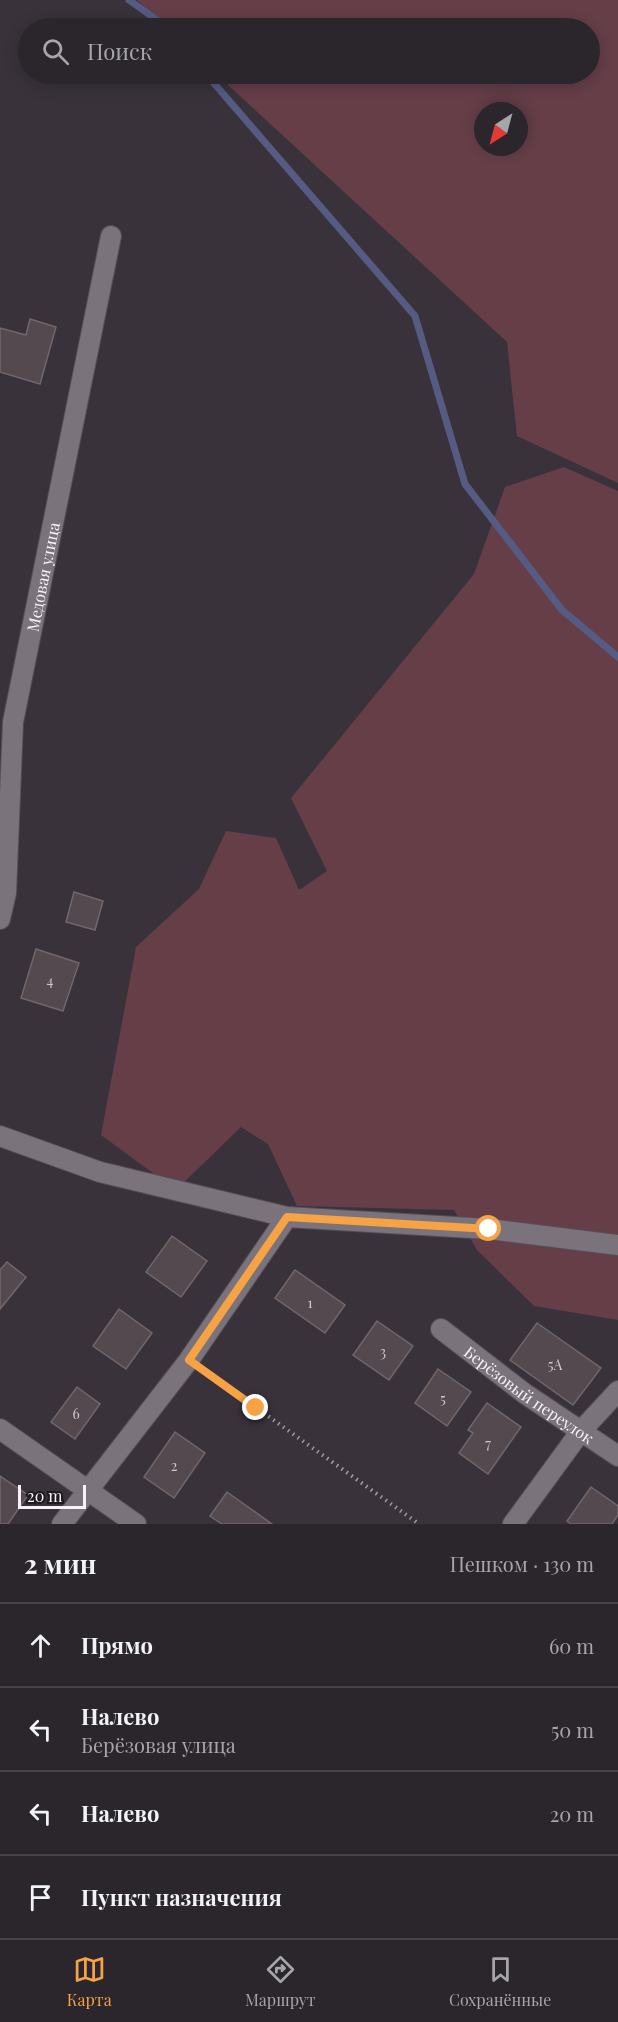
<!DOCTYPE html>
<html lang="ru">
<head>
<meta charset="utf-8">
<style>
	body { margin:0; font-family:"Playfair Display",serif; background:#373238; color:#f1f3f6 }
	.compass { position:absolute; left:474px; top:102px; width:54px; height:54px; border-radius:50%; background:#2b262c; box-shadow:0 3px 15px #0003; rotate:216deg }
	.scale { position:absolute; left:18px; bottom:15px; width:68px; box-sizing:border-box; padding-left:6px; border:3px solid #f7f2f8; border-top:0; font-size:16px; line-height:21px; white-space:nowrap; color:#f7f2f8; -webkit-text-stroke:4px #1e1b1f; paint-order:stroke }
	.stop { position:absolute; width:18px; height:18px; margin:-14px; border:4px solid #f5a345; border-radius:50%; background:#fff }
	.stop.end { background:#f5a345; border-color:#fff; box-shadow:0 2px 6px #0008 }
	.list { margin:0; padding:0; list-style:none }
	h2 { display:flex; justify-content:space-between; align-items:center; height:78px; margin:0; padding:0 24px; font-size:26px }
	h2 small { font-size:20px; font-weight:400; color:#a6a5a9 }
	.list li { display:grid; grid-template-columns:39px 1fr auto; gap:18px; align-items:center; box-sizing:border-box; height:84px; padding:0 24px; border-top:2px solid #474348 }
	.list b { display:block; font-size:22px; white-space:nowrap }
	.list p { margin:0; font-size:20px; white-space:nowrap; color:#a6a5a9 }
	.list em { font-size:20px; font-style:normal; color:#a6a5a9 }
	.icon { flex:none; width:33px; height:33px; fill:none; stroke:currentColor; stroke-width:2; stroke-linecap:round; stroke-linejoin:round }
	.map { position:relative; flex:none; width:618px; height:1524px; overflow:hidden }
	.search { position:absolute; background:#2b262c; box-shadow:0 3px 15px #0003; left:18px; right:18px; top:18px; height:66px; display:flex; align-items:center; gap:15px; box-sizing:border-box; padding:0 21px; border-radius:33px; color:#a6a5a9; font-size:22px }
	.sheet { height:414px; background:#2b262c }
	nav { display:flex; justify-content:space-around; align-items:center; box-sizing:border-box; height:84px; border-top:2px solid #474348; background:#2b262c; font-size:16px; color:#a6a5a9 }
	nav a { display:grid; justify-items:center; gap:3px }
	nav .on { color:#f5a345 }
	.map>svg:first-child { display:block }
	.green { fill:#653e48; fill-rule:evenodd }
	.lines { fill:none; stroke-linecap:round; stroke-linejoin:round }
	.stream { stroke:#555b83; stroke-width:7 }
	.building { fill:#53494f; stroke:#71666c; stroke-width:1.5 }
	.street-casing { stroke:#544e55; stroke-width:22 }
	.path { stroke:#a19ba2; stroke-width:4; stroke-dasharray:1.5 4.5; stroke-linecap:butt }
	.street { stroke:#7b737c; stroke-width:20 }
	.route { stroke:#f5a345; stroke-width:8 }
	.labels { text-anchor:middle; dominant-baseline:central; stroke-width:6; stroke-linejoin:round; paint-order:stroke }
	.number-label { font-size:14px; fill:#cec8ce }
	.street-label { font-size:16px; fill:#f7f2f8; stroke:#1e1b1f }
</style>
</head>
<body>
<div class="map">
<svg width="618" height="1524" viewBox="0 0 618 1524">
	<rect width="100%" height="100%" fill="#39323b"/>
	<path class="green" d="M137 0H618V483L517 436 507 342 216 74H590V28H168ZM483 111H519V147H483Z
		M564 467 618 491V1320L534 1306 477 1250 454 1210 297 1206 268 1144 241 1127 176 1190 101 1135 136 947 199 889 226 831 276 838 299 890 327 871 291 798 474 574 505 487Z"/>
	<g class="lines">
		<path class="stream" d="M129 0 168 28
			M206 74 415 316 465 484 562 610 618 657"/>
	</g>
	<path class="building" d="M30 319 56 327 40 384 0 372V328L26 335Z
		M74 892 103 901 95 930 66 922Z
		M36 949 79 963 63 1011 21 998Z
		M172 1236 207 1261 181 1297 146 1272Z
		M7 1262 26 1277 0 1309V1270Z
		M295 1270 345 1305 325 1333 275 1298Z
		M119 1309 152 1333 126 1369 93 1346Z
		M377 1321 413 1346 389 1380 353 1355Z
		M537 1323 601 1368 573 1405 510 1360Z
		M438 1369 471 1392 447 1426 415 1403Z
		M77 1387 100 1404 75 1439 51 1422Z
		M487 1403 521 1427 488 1474 459 1453 473 1433 468 1430Z
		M175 1432 205 1453 174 1498 144 1477Z
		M0 1476 28 1495 8 1524H0Z
		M591 1487 618 1506V1515L612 1524H571L567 1521Z
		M227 1492 272 1524H222L210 1516Z"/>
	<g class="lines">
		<g class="street-casing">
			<g id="street">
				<path id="s1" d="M0 919 6 893 13 722 111 236"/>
				<path d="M0 1136 100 1172 287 1217 489 1229 618 1245"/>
				<path id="s2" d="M441 1329 524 1393 618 1456"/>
				<path d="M0 1429 136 1524"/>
				<path d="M62 1524 189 1360 287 1217"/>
				<path d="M513 1524 581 1431 618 1391"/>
			</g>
		</g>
		<path class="path" d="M205 1371 419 1524"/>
		<use href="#street" class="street"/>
	</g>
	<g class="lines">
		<path class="route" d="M256 1408 189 1360 287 1217 489 1229"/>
	</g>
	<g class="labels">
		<g class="number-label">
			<text x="50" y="980">4</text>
			<text x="310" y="1302">1</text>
			<text x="383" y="1351">3</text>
			<text x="555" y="1364">5А</text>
			<text x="443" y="1398">5</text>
			<text x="76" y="1413">6</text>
			<text x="488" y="1443">7</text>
			<text x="174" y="1465">2</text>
		</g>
		<g class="street-label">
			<text stroke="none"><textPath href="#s1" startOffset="346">Медовая улица</textPath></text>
			<text stroke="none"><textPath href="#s2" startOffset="110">Берёзовый переулок</textPath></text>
		</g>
	</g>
</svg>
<svg class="compass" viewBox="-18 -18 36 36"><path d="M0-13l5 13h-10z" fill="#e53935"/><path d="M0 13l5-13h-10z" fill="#a6a5a9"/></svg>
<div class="scale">20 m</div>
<div class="stop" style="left:489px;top:1229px"></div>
<div class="stop end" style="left:256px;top:1408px"></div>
<div class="search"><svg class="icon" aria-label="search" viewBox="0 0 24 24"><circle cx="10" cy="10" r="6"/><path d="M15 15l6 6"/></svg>Поиск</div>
</div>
<section class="sheet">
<h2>2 мин<small>Пешком · 130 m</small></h2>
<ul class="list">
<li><svg class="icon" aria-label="ahead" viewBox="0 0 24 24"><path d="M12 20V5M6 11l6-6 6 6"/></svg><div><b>Прямо</b></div><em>60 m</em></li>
<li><svg class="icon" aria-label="left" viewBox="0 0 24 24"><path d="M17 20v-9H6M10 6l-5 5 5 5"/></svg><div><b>Налево</b><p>Берёзовая улица</p></div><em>50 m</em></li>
<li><svg class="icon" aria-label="left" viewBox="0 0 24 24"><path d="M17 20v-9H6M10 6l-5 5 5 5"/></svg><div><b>Налево</b></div><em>20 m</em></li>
<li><svg class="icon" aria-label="arrive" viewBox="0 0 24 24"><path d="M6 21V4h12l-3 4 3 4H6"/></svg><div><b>Пункт назначения</b></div></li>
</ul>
</section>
<nav>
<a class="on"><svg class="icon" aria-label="map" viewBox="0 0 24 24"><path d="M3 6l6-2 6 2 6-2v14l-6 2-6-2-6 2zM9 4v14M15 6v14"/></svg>Карта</a>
<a><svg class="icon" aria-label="directions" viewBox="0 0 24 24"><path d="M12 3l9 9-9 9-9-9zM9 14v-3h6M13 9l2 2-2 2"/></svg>Маршрут</a>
<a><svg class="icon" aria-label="saved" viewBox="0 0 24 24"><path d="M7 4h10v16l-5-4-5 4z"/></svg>Сохранённые</a>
</nav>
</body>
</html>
